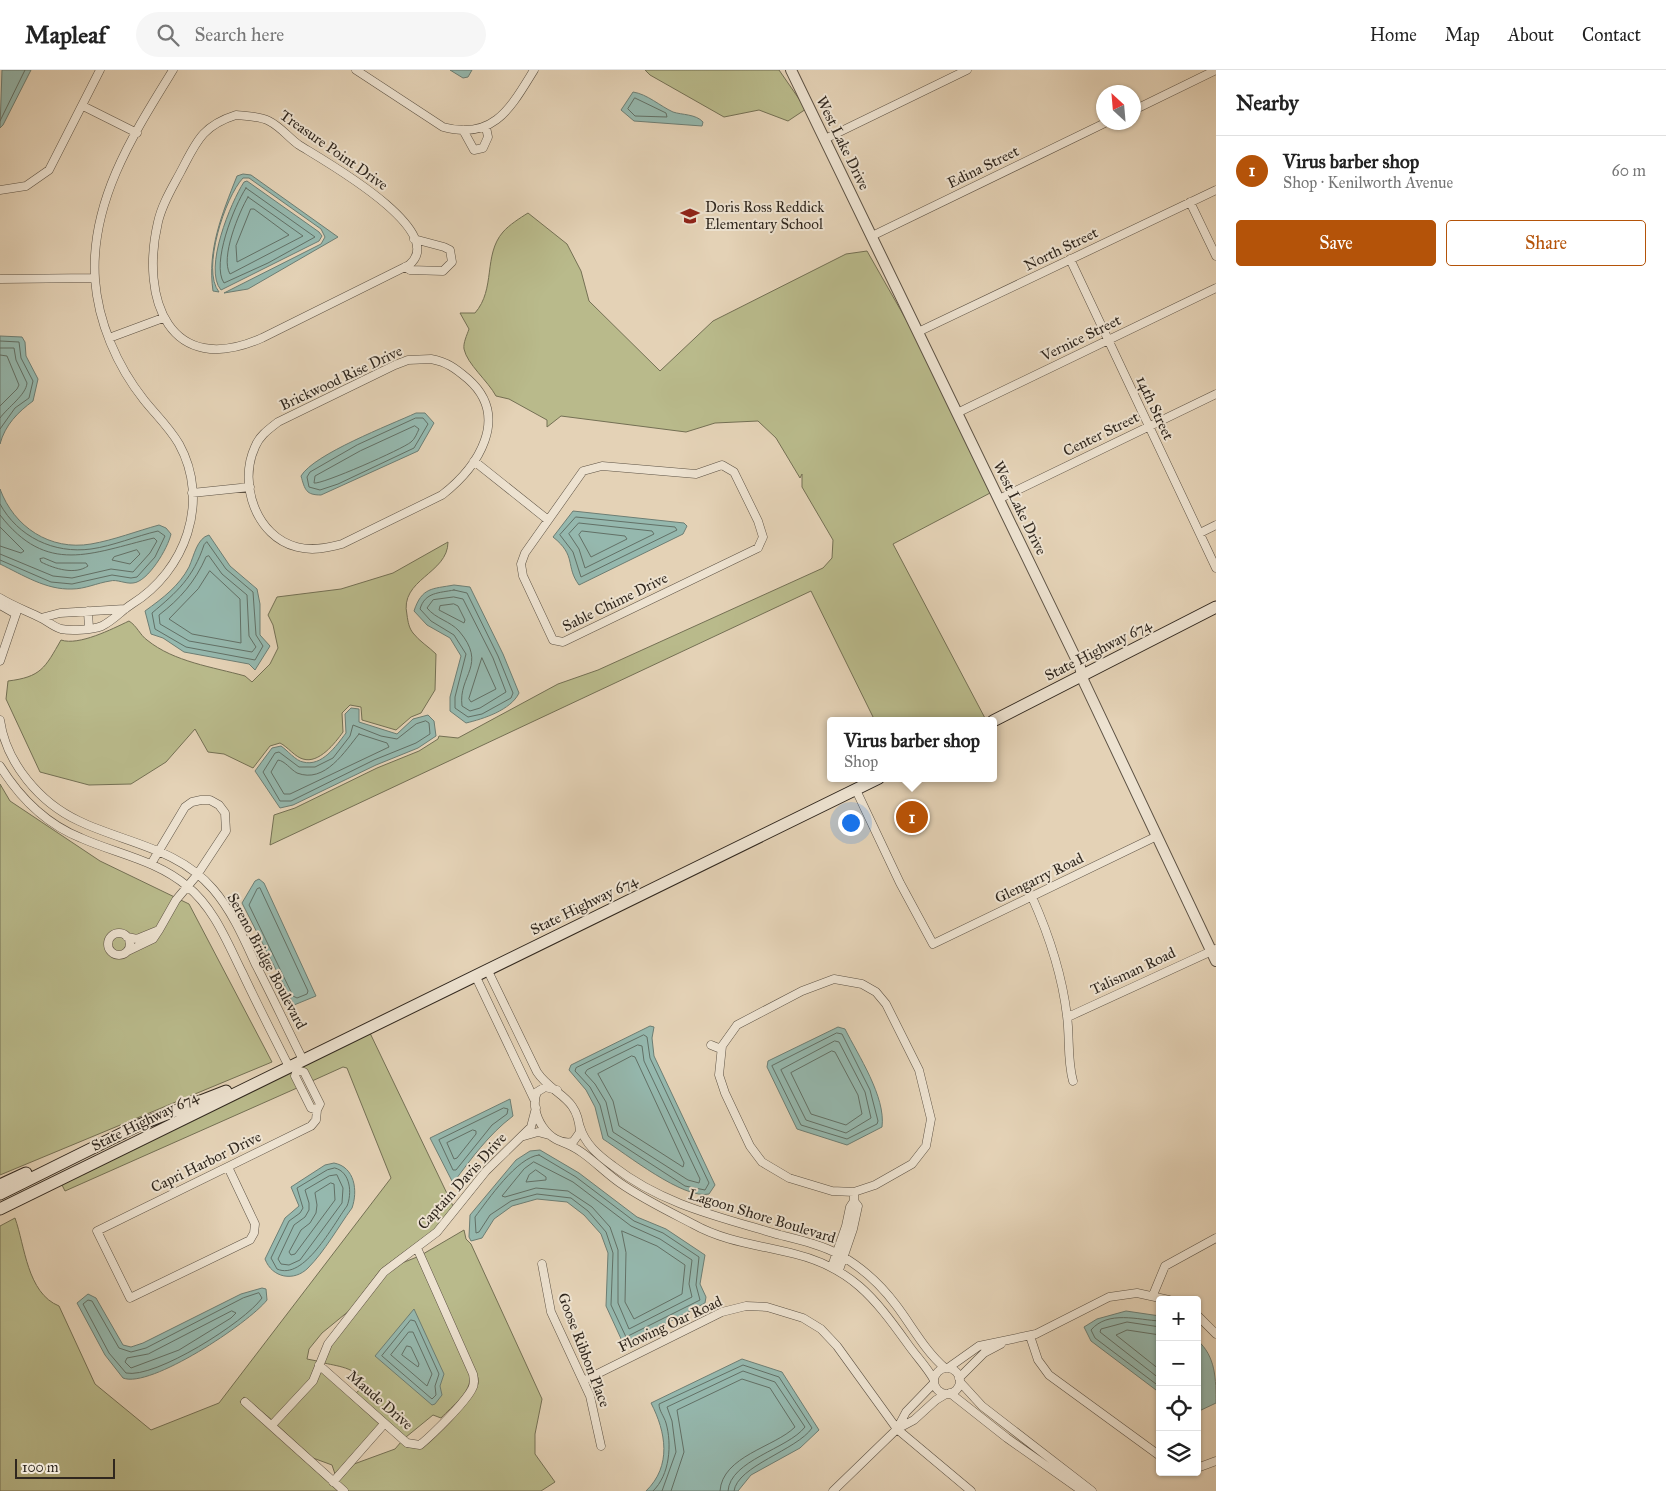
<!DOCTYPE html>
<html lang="en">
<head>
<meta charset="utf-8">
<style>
	body { margin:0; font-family:"IM FELL Great Primer",serif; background:#f6f6f6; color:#222 }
	.controls { position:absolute; right:15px; bottom:15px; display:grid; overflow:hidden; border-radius:5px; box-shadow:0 1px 4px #0004 }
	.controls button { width:45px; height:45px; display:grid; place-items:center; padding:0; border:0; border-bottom:1px solid #e0e0e0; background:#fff; color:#222; font:25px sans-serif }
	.compass { position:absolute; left:1096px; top:15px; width:45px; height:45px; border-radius:50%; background:#fff; box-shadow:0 1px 4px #0004; rotate:334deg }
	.scale { position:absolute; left:15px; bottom:12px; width:100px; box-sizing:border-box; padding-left:5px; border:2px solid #30271e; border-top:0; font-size:14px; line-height:18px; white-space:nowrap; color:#30271e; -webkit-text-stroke:4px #ede2d0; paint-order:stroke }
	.you { position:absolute; left:850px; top:752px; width:18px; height:18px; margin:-12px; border:4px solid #fff; border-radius:50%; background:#1a73e8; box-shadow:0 0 0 8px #1a73e833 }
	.badge { display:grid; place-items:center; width:32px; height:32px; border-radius:50%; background:#b45309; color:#fff; font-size:16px; font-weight:700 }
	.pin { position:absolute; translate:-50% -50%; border:2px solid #fff; box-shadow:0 1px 5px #0006 }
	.popup { position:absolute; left:827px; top:647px; width:170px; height:65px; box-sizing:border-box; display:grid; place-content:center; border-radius:5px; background:#fff; filter:drop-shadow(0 1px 4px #0005); font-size:16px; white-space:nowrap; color:#767676 }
	.popup b { font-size:19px; color:#222 }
	.popup::after { content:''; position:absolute; left:50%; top:100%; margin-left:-10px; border:10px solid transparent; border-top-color:#fff }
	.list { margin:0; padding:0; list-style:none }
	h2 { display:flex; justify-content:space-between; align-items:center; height:65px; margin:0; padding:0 20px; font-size:21px }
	h2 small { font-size:16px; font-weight:400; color:#767676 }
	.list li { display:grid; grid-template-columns:32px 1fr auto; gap:15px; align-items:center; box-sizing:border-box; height:70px; padding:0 20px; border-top:1px solid #e0e0e0 }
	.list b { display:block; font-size:19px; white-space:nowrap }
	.list p { margin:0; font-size:16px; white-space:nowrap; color:#767676 }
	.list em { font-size:16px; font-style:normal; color:#767676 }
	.actions { display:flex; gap:10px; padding:15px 20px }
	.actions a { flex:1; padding:11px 0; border:1px solid #b45309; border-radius:5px; text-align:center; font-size:18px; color:#b45309 }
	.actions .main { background:#b45309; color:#fff }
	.icon { flex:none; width:28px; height:28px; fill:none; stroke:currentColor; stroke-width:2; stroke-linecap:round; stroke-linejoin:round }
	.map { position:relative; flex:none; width:1216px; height:1421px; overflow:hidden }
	header { display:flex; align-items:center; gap:30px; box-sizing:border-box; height:70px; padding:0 25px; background:#fff; border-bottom:1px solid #e0e0e0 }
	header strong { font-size:24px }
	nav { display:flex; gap:28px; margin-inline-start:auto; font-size:18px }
	.search { width:350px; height:45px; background:#f6f6f6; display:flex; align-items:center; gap:12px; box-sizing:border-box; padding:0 18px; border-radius:28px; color:#767676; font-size:19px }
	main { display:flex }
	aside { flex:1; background:#fff }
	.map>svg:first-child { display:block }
	.green { fill:#b9ba8b; stroke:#747054 }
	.water { fill:#95b8ae; stroke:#6d7e74 }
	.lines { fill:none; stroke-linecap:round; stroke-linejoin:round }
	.shore { stroke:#627066; stroke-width:1 }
	.minor-casing { stroke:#5d5244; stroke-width:9 }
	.tertiary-casing { stroke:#5d5244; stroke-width:12 }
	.secondary-casing { stroke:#30271e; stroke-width:13 }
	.minor { stroke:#ede2d0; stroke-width:8 }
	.tertiary { stroke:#ede2d0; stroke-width:10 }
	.secondary { stroke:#ede2d0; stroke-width:11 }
	.labels { text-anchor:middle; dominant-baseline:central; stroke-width:4; stroke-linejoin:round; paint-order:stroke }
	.street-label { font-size:15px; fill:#30271e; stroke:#ede2d0 }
	.poi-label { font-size:15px; fill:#30271e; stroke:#ede2d0; text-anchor:start }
</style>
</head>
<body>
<header>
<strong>Mapleaf</strong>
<div class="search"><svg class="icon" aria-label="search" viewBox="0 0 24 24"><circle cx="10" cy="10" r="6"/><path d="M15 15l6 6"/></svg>Search here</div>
<nav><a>Home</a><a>Map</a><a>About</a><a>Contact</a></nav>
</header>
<main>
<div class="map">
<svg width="1216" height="1421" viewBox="0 0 1216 1421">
	<rect width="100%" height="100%" fill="#e4d2b6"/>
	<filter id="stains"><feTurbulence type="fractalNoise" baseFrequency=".004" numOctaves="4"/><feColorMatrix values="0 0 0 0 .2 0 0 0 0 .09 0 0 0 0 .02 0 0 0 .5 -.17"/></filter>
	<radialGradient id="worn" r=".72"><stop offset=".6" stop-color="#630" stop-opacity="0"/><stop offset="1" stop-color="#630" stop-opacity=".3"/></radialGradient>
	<path class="green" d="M645 0H779L806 39 788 51 759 40 724 47 650 5Z
		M528 143 567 174 581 201 589 231 660 301 713 251 846 184 867 181 916 267 992 422 893 474 986 650 875 651 811 521 270 775 274 745 295 738 377 698 419 681 438 669 439 666 458 668 558 614 598 600 823 498 832 488 833 470 802 417V404L800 408 776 368 758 351 715 353 686 362 561 346 547 357V350L509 329 496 326C488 311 467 294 464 279 463 273 467 265 469 259L460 243H475C496 219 483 185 503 162 509 155 520 148 528 143Z
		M448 472C448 504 399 509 407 545 408 552 409 558 413 563 419 571 429 577 436 584L435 620 421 643 411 647 396 660 362 650 361 637 350 635 342 643 343 662C335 673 319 694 303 689 295 687 288 677 280 673L270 676 253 698 224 684 208 682 195 659 166 692 131 714 89 715 40 702 6 629 8 611C41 607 45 598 61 570 79 576 112 559 129 551 137 556 140 565 147 570 174 592 213 597 245 606L252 612 270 594 278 578 273 555 268 545 277 527 341 519 393 503Z
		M0 714 10 731 100 791 189 834 272 992 0 1105Z
		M369 961 453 1136 435 1159 381 1199 350 1240 322 1263 309 1279 307 1289 317 1291 310 1309 272 1350 244 1327 240 1332 338 1421H0V1156L15 1148C25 1176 27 1223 59 1236L95 1314 151 1360 219 1333 391 1108 347 998 343 997 312 1011 300 997Z
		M293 999 297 1018 65 1121 61 1113Z
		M464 1160 466 1169 471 1174 542 1329 535 1364V1384L555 1412 541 1421H349L338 1412 354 1394 395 1379 401 1372 407 1377 419 1378 432 1370 472 1326 478 1314V1308L423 1184Z
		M417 1187 470 1305C472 1322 452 1336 441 1348L433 1345 406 1367 356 1323 365 1315C357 1298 342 1297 324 1293L331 1276 387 1204 402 1193Z
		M321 1301 379 1354 335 1404 332 1395 313 1388 277 1355 315 1314Z"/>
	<path class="water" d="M2 0H31L3 55 0 58Z
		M450 0H472L468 7 463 8Z
		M633 22C647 24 660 36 673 42 682 45 696 44 703 52L702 56 634 51 621 40Z
		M243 104 251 105 338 167 248 219 224 223 321 174 325 167 321 159 249 108H243C225 127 201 200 219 222L213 221C207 180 222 144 237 106Z
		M247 111 319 162 322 166 319 171 221 220C203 199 231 132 244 112Z
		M0 266 22 267 25 272 26 286 38 309 33 331C18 342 5 355 0 374Z
		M416 343H425L434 353 418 381 321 425C306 425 305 420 301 406 314 384 390 355 416 343Z
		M0 419C14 457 50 481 91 474 114 470 137 461 159 455L166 458 171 464C168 478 148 512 133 513 125 514 117 509 110 511 97 513 85 519 72 519 46 520 23 505 0 494Z
		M573 441 684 453 687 456 683 464 579 515C565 496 577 486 553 467Z
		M209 465 230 496 257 519 260 534V565L270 576 255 600 249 594 184 582 163 568 151 564 145 541C163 528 179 516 189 497 194 486 197 468 209 465Z
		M454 515 470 517 503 584 519 623C511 640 483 649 466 653L450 641V627L461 586 450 568 427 555 414 541C422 517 432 519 454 515Z
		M351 638 359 639V652L397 664 413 649 428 645 434 651 436 666 418 678 376 695 293 735 280 738 255 701 272 678 281 676C287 680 296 691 303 692 322 697 336 676 346 663L345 644Z
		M259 809 264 813 316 926 294 935 242 833 255 811Z
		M650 956 654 957 652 968 654 986 715 1115 709 1124C684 1130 626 1084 603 1069L595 1037 586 1020 569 1000 571 995Z
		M838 957 845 959C858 985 886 1027 882 1057L847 1075 797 1059 767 997 768 991Z
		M510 1029 513 1046C488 1065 472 1088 453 1113L430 1068Z
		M540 1080 579 1103 637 1147 666 1159 705 1185 700 1214 706 1227 705 1233 629 1273H623L606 1236 608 1183 601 1164 584 1145 567 1132 537 1129 512 1136 494 1149 482 1168 471 1171 469 1167 470 1145 516 1090 530 1081Z
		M334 1093C355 1097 358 1121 352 1138 338 1157 325 1181 308 1198 294 1212 272 1208 265 1189L285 1148 299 1136 291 1117 325 1095Z
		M262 1218 266 1219 267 1230C249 1253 150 1319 123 1308L105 1285 77 1233 88 1224 96 1228 123 1275 131 1277 143 1273 241 1224Z
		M414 1239 444 1304 440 1316 442 1325 435 1334 432 1335 375 1286Z
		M1126 1241 1160 1246V1323L1091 1271 1084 1257 1097 1249Z
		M1197 1270C1216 1286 1216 1310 1216 1333L1197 1342Z
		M742 1289 782 1302 819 1360 800 1378 751 1405 738 1421H646C672 1396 666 1362 651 1333Z"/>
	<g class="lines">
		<path class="shore" d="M635 28 666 43 667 47 635 46 628 39Z
			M0 51 25 0
			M246 118 315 167 268 193 224 213C211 194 234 136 246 118Z
			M248 127 303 166 230 204C220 188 239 142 248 127Z
			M251 139H254L289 165 237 192 236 176Z
			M0 271 19 272 21 288 33 311 29 328 15 338 0 359
			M0 278H14L16 290 27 313C26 325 8 337 0 348
			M0 285 7 286 19 315 17 319 0 336
			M416 348H423L428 354 414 378 338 414 320 420 309 417 307 407 310 402 357 375Z
			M415 356 419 359C417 363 415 369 411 372 403 379 321 415 314 413L315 406 360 381Z
			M0 434C18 467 54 484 91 479 113 476 136 466 158 461L165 466 155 487 137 507 131 508 112 505 72 514 51 512 0 490
			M0 445C47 506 91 483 154 468L157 471 150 483 133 502 111 499 72 508 53 506 0 484
			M576 447 675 457 677 460 581 507 573 482 560 465Z
			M579 453 652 461 654 464 585 498 579 479 569 464Z
			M0 457 24 481 21 483 0 476
			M582 461 625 466 627 469 591 487 579 465Z
			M207 472 226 499 253 522 256 565 263 576 255 590 186 577 155 559 152 543C177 522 193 508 204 475Z
			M137 480 140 484 130 494 112 490 114 487Z
			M209 486 222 504 247 525 249 566 256 577 252 582 189 571 160 554 159 545C180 529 195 512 206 487Z
			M44 488 56 493H86L88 496C75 505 55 499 41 492L40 489Z
			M210 501 240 529 241 573 192 564 169 549 198 519Z
			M454 520 467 523 498 586 513 623 511 628 482 644 468 647 455 638V627L466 584 454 565 431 551 420 539C425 522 439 523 454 520Z
			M454 527 463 529 493 588 506 622 480 638 470 641 462 636C458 605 488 595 459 561 450 551 436 549 427 538L433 530Z
			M454 534 458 536 465 550 464 553 439 540 440 536Z
			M482 588 496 619 471 632 469 629Z
			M426 651 429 653 430 664 416 673 374 690 291 731H280L263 702 275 683 279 682 299 697H315L333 688 350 666 353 655 381 666 397 669 416 654Z
			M359 664 387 673 389 677 290 724H284L271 702 278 690C285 691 290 699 297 703 325 714 345 681 359 664Z
			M260 818 308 921 307 924 297 928 293 926 249 835 257 819Z
			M837 963 842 964 870 1020 878 1051 877 1054 847 1069 801 1055 772 996Z
			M644 965 647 967 650 988 709 1113 705 1120 685 1116 608 1066 600 1035 590 1017 575 1001 576 998Z
			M835 971 839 972 865 1022 871 1048 846 1063 806 1050 781 1000Z
			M638 975 642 976 644 991 700 1109 699 1113 688 1110 613 1062 606 1032 595 1014 585 1003 587 1000Z
			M832 981 835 982 858 1025 862 1044 846 1055 811 1044 791 1003Z
			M632 986 635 987 684 1093 683 1097 619 1056 613 1031 598 1004Z
			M504 1038 508 1039 507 1044 492 1055 456 1100H453L439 1070Z
			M473 1060 476 1061V1064L457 1088 454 1089 447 1073Z
			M539 1085 576 1107 634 1151 663 1163 699 1187 696 1215 700 1230 626 1267 611 1235 613 1183 606 1162 588 1141 571 1128 537 1124 511 1131 490 1145 479 1162 476 1163 475 1147C488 1130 517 1087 539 1085Z
			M534 1092 573 1112 631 1156 660 1169 692 1190 689 1214 692 1227 629 1259 618 1233V1180L610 1157 592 1137 568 1121 536 1118 505 1127 502 1126 524 1099Z
			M335 1098C351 1102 352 1124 347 1136 333 1155 304 1211 277 1199L271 1188 289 1151 300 1143 303 1138 297 1118 327 1100Z
			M536 1100 546 1107V1110L526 1112 529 1105Z
			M337 1105 343 1118 342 1133 300 1190 289 1195 281 1194 278 1189 294 1155 305 1147 309 1140V1133L305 1120 329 1106Z
			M331 1113 334 1114 335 1130 295 1184 291 1185 289 1182 301 1160 310 1153 316 1143 317 1135 315 1123Z
			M622 1161 657 1176 685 1195 682 1224 634 1249 625 1232 626 1183Z
			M259 1223 262 1228C245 1252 155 1309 126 1303L109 1283 83 1234 88 1230 92 1231 119 1278 131 1282 146 1278 243 1228Z
			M232 1241 236 1243 231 1248 179 1280 131 1298 125 1292 127 1288 148 1284Z
			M411 1250 415 1251 439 1304 435 1316 436 1325 432 1329 382 1286Z
			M1160 1251C1138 1250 1108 1240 1091 1260L1095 1268 1160 1317
			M1160 1257 1127 1252 1101 1259 1100 1262 1160 1309
			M409 1262H413L432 1304 427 1316 391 1285Z
			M1160 1265 1127 1260 1116 1265 1160 1300
			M407 1276 411 1277 419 1294 418 1297 402 1285Z
			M653 1421C670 1405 672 1374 666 1353 664 1346 659 1341 659 1334L743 1295 779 1307 812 1358C797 1380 737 1396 734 1421
			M662 1421 676 1382 672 1351 667 1337 743 1301 775 1312 805 1357C788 1379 730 1390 728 1421
			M671 1421 684 1382 677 1340 742 1309 770 1318 795 1357C775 1377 722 1386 720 1421"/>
		<g class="minor-casing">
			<path id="minor" d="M356 0 443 57C494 71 511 37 534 0
				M83 36 137 63
				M1134 40 1216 0
				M236 45C247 46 259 46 269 51 281 57 289 68 299 75 321 89 451 161 409 195L262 268C169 309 140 229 158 152 162 134 172 118 180 103 196 73 201 56 236 45Z
				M463 60 474 80 483 78 488 67 486 57
				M825 69 967 0
				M0 120 26 116 49 100 100 0
				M1190 132 1216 186
				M872 166 1107 52
				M1070 189 1216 498
				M405 197 410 200 443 201 452 192 450 180 444 177 414 169
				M0 209 95 208
				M918 262 1216 120
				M109 268 163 248
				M431 289C447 292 455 298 468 309 511 347 478 397 442 425L342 474C327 478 312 481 297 477 256 467 238 413 255 377 259 366 269 359 278 352L395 295 408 290Z
				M957 343 1216 218
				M474 391 548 450
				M722 395 734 402 758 451 763 467 758 478 563 572 553 570 523 506 521 494 525 483 583 401 602 396 696 404Z
				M192 423 250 417
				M999 429 1216 324
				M1200 463 1216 455
				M0 528C13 536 27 541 41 548 47 551 54 557 61 559 71 561 92 560 102 556 114 550 121 541 132 534 185 501 211 432 179 374 169 357 156 345 144 330 117 296 98 252 95 209 90 131 134 63 173 0
				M0 535 16 544
				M88 541 89 559
				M41 548 60 543 125 539
				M0 591 18 538
				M0 650C6 693 40 733 79 751 125 773 178 778 213 819 232 841 244 869 256 895 272 926 287 958 303 990
				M0 696C20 728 46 754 81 768 117 784 156 790 187 816 214 838 227 872 242 902 257 934 273 965 289 997
				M856 720 900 813 933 874 1157 766
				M151 794 185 737 192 732 201 730H210L219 735 225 743 226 761 197 805 176 830 159 860
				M1032 827C1049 865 1062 904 1067 946 1070 968 1067 989 1073 1011
				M108 874a11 11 0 1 1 22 0a11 11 0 1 1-22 0Z
				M127 867 137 869 159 860 153 869 128 881
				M487 899 537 1002C553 1026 578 1025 580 1062L573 1072C549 1077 528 1043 537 1022L545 1017 557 1020
				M475 905 534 1029
				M834 909 862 914 876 922 886 934 919 1000 931 1049 926 1076 912 1094 875 1115 854 1122 832 1121 789 1108 762 1092 750 1076 725 1023 719 1005 722 976 737 955 802 921Z
				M1068 947 1216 879
				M711 975 721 979
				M297 1000 304 1002 320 1034 317 1040 311 1038 295 1006Z
				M580 1057C585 1074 598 1085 613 1096 663 1135 720 1147 780 1165 800 1170 822 1175 840 1185 863 1198 881 1215 896 1235 912 1256 925 1281 945 1298
				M524 1066 538 1062 549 1065
				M562 1072C585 1080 600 1099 620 1113 643 1129 668 1141 693 1154 725 1172 760 1175 795 1184 851 1198 874 1227 907 1273 916 1286 927 1297 934 1310
				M228 1097 255 1154 254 1163 250 1170 130 1228 97 1161 311 1056 316 1050 317 1040
				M542 1194 551 1242 590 1326 601 1376
				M832 1196 846 1156 850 1137 854 1131V1122
				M839 1200 853 1159 858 1136 854 1131
				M1153 1225 1165 1196 1216 1168
				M1197 1245 1216 1264
				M1030 1266 1038 1290 1049 1305 1160 1386
				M319 1295 407 1373 420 1375C433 1364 464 1334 472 1319 475 1314 474 1309 473 1304L417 1178
				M948 1298 979 1276 1036 1264 1109 1227 1137 1223 1169 1230
				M934 1311a13 13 0 1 1 26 0a13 13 0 1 1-26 0Z
				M959 1308 984 1283 1001 1274
				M583 1311 722 1242 746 1236 767 1237 803 1248 821 1259 837 1276 897 1359 971 1421
				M960 1312 982 1336 1092 1421
				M950 1323 1007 1368 1082 1421
				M245 1332 344 1421
				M272 1355 313 1311 328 1274 384 1202 437 1162 486 1101 531 1057 536 1038
				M897 1359 906 1342 934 1313
				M1197 1398 1216 1391
				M333 1412 384 1354
				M833 1421 897 1359 914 1350 936 1330 946 1324"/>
		</g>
		<g class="tertiary-casing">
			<path id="tertiary" d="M791 0 1080 597 1084 612 1216 891"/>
		</g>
		<g class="secondary-casing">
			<path id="secondary" d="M993 651 1216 537
				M0 1115 26 1103
				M0 1124 139 1055 226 1021
				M0 1139 879 708"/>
		</g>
		<use href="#minor" class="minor"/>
		<use href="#tertiary" class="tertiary"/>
		<use href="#secondary" class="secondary"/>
	</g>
	<defs>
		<g id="school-bare" transform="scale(1.5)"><path d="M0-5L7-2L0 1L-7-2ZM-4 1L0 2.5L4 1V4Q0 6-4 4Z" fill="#8f2418" stroke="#ede2d0" stroke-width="2.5" paint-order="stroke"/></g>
	</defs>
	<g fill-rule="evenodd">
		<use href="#school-bare" x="690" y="146"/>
	</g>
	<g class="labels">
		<g class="street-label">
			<text transform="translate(843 73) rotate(64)">West Lake Drive</text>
			<text transform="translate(334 80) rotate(35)">Treasure Point Drive</text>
			<text transform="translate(983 97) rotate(-26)">Edina Street</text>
			<text transform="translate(1061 179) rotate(-26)">North Street</text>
			<text transform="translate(1081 268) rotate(-26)">Vernice Street</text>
			<text transform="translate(341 308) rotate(-25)">Brickwood Rise Drive</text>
			<text transform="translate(1155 338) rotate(65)">14th Street</text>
			<text transform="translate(1101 364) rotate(-26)">Center Street</text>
			<text transform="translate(1020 438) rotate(64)">West Lake Drive</text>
			<text transform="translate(615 532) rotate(-26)">Sable Chime Drive</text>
			<text transform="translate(1098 580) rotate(-27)">State Highway 674</text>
			<text transform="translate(1039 808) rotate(-26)">Glengarry Road</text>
			<text transform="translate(584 835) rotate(-26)">State Highway 674</text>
			<text transform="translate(267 891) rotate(62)">Sereno Bridge Boulevard</text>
			<text transform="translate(1133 901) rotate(-25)">Talisman Road</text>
			<text transform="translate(145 1051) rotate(-26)">State Highway 674</text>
			<text transform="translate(206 1092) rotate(-26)">Capri Harbor Drive</text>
			<text transform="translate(462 1111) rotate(-48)">Captain Davis Drive</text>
			<text transform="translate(762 1146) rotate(17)">Lagoon Shore Boulevard</text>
			<text transform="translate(670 1254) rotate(-25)">Flowing Oar Road</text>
			<text transform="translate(584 1280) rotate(69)">Goose Ribbon Place</text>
			<text transform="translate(380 1330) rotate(41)">Maude Drive</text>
		</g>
		<g class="poi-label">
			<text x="705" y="137">Doris Ross Reddick<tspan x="705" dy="17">Elementary School</tspan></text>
		</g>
	</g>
	<rect width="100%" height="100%" filter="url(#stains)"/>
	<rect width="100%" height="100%" fill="url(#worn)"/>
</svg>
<div class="controls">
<button>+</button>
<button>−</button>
<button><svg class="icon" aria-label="locate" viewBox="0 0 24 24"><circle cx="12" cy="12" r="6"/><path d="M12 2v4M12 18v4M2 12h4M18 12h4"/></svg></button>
<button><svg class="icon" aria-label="layers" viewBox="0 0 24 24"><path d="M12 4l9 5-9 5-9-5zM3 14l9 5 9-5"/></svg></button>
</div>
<svg class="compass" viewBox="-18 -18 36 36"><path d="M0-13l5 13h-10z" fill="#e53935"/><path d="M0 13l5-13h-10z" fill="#767676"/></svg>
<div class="scale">100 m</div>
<div class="you"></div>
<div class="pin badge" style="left:912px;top:747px">1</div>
<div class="popup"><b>Virus barber shop</b>Shop</div>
</div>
<aside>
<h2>Nearby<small></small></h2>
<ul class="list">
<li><span class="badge">1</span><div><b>Virus barber shop</b><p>Shop · Kenilworth Avenue</p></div><em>60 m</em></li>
</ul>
<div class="actions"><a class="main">Save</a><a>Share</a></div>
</aside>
</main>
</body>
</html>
